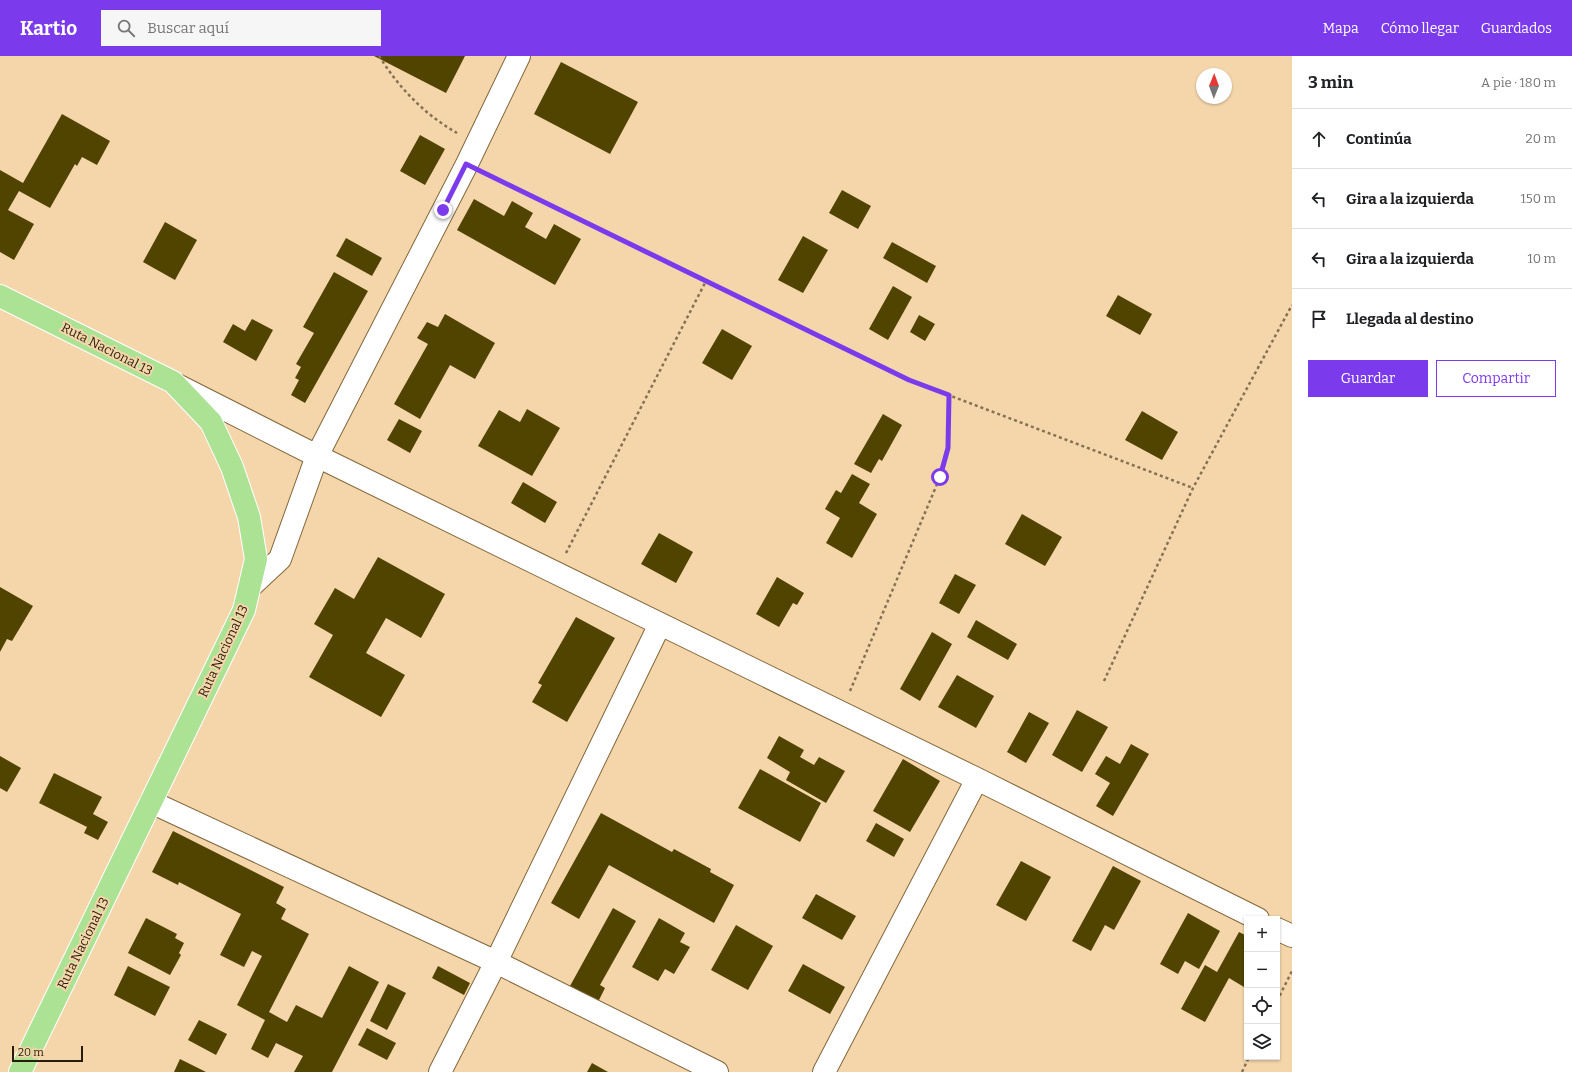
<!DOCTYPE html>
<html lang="es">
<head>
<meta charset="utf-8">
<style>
	body { margin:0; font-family:Bitter,serif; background:#f6f6f6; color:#202124 }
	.controls { position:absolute; right:12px; bottom:12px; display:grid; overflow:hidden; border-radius:0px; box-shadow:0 1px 3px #0004 }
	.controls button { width:36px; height:36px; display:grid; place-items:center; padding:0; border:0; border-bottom:1px solid #e0e0e0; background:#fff; color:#202124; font:20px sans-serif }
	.compass { position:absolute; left:1196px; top:12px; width:36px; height:36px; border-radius:50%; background:#fff; box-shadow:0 1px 3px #0004; rotate:1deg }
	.scale { position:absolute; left:12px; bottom:10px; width:71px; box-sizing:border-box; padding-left:4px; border:2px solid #281d0c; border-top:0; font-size:11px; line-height:14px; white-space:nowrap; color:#281d0c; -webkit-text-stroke:3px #f5d6aa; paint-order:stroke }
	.stop { position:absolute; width:12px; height:12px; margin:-9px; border:3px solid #7c3aed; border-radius:50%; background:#fff }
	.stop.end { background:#7c3aed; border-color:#fff; box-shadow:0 1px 4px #0008 }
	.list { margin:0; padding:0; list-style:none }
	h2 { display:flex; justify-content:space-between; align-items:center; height:52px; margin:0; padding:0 16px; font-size:17px }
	h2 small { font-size:13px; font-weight:400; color:#757577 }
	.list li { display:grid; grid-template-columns:26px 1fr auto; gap:12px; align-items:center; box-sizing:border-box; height:60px; padding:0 16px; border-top:1px solid #e0e0e0 }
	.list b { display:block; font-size:15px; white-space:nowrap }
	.list em { font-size:13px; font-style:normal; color:#757577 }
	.actions { display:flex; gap:8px; padding:12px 16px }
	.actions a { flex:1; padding:9px 0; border:1px solid #7c3aed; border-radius:0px; text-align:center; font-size:14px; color:#7c3aed }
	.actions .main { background:#7c3aed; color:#fff }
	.icon { flex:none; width:22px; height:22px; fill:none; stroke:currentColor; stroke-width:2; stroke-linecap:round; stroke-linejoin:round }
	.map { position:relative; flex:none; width:1292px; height:1016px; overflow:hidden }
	header { display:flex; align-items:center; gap:24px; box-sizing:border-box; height:56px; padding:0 20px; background:#7c3aed; color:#fff }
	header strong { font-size:19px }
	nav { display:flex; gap:22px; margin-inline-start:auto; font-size:14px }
	.search { width:280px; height:36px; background:#f6f6f6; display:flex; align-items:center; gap:10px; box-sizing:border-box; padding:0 14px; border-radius:0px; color:#757577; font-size:15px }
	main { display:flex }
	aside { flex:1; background:#fff }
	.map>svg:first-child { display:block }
	.building { fill:#514400 }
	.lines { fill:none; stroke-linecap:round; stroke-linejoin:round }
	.minor-casing { stroke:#82673d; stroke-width:24 }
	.trunk-casing { stroke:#fff; stroke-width:24 }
	.path { stroke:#857154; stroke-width:2.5; stroke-dasharray:3 3; stroke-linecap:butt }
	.minor { stroke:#fff; stroke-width:22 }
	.trunk { stroke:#ace294; stroke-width:22 }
	.route { stroke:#7c3aed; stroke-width:5 }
	.labels { text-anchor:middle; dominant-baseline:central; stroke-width:4; stroke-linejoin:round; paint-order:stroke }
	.street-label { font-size:13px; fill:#281d0c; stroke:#f5d6aa }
</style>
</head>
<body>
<header>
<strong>Kartio</strong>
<div class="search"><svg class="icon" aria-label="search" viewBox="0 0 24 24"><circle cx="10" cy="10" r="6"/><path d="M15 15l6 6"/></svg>Buscar aquí</div>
<nav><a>Mapa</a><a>Cómo llegar</a><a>Guardados</a></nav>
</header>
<main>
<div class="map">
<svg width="1292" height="1016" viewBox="0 0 1292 1016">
	<rect width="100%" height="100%" fill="#f5d6aa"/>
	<path class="building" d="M374 0H465L446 37Z
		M561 6 638 46 610 98 534 58Z
		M62 58 110 85 97 109 82 101 77 110 75 108 50 152 19 135 8 154 34 168 14 204 0 196V114L23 127Z
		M420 79 445 93 425 129 400 115Z
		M842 134 871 150 858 173 829 157Z
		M474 143 504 160 512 145 533 157 525 171 546 183 554 168 581 183 555 229 457 174Z
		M165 166 197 184 175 224 143 206Z
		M803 180 828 194 803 237 778 224Z
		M346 182 382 202 372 220 336 200Z
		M892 186 936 210 927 227 883 202Z
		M334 216 368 235 305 347 291 339 299 324 295 322 301 311 296 308 314 277 303 271Z
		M893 230 912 241 888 284 869 273Z
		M1118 239 1152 258 1140 279 1106 260Z
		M445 258 495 287 475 323 450 309 420 363 394 348 428 288 417 282 427 266 438 271Z
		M919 259 935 268 925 285 910 276Z
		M252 263 273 274 256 305 223 286 233 268 245 275Z
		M722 273 752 290 732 324 702 307Z
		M527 353 560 372 532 420 478 390 499 354 520 366Z
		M1142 355 1178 376 1162 404 1125 384Z
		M883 358 902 369 882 405 879 403 871 417 854 408Z
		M399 363 422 375 410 397 387 384Z
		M852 418 870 428 859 447 877 458 852 502 826 487 840 462 825 453 836 434 841 437Z
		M523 426 557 446 545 467 511 447Z
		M1022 458 1062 481 1045 510 1005 488Z
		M659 477 693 496 676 527 641 508Z
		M378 501 445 538 421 582 386 562 366 597 405 619 381 661 309 621 333 579 314 568 335 532 354 543Z
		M955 518 976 529 959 558 939 547Z
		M777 521 804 537 797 549 793 547 779 571 756 558Z
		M0 531 33 550 12 585 7 583 0 596Z
		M576 561 615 582 567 666 532 646 542 629 538 627Z
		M976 564 1017 588 1008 604 967 581Z
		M932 576 952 588 920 645 900 633Z
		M957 619 994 640 976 672 938 651Z
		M1077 654 1108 671 1082 716 1052 699Z
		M1029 656 1049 667 1026 707 1007 696Z
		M779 680 804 694 800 701 814 709 819 701 845 715 826 747 786 724 790 716 767 702Z
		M1131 688 1149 698 1113 760 1096 750 1110 727 1095 718 1106 700 1120 708Z
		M0 700 21 712 7 736 0 732Z
		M903 703 940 725 910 776 873 755Z
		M760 713 821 747 800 786 738 752Z
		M54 717 102 741 93 758 108 766 98 784 84 777 87 771 39 747Z
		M601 757 672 796 674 793 711 813 710 816 734 829 714 867 609 809 579 863 551 847Z
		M876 767 904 783 894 801 866 785Z
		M173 775 284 831 276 847 286 853 281 863 309 878 269 956 287 966 296 949 322 962 349 910 379 926 332 1016H294L303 1000 276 987 268 1002 251 993 265 964 237 949 262 900 252 895 244 911 220 899 241 858 179 826 178 829 152 816Z
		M1021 805 1051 821 1026 865 996 849Z
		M1113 810 1141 825 1114 874 1105 869 1091 895 1072 885Z
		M816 838 856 860 842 884 802 862Z
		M613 852 636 865 600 929 605 932 598 946 570 930Z
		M1188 857 1220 875 1199 913 1185 905 1178 918 1160 908Z
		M146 862 177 878 175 882 184 887 179 897 181 899 170 919 128 897Z
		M659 862 685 877 680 886 690 891 674 918 665 913 658 925 632 911Z
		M736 869 773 890 748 934 711 914Z
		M1239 876 1247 880V925L1244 931 1229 922 1205 966 1181 953 1205 909 1217 916Z
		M803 908 845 931 830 958 788 935Z
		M128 910 170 931 155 960 114 939Z
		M438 910 470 927 464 939 432 922Z
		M388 928 406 937 387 974 370 965Z
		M199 964 227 978 216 999 188 984Z
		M367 972 396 987 387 1004 358 989Z
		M180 1003 206 1016H174Z
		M592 1007 608 1016H587Z"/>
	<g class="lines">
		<g class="minor-casing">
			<path id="minor" d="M177 329 317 400 977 723 1258 863
				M250 531 280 503 317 400 467 108 519 0
				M151 746 496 906 717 1016
				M1277 873 1292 880
				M440 1016 496 906 660 568
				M824 1016 977 723"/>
		</g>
		<g class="trunk-casing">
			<path id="trunk" d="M0 240 173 326 211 366 232 411 249 461 256 503 244 554 20 1016"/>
		</g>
		<path class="path" d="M379 0C400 33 424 58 457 77
			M487 118 909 324 1193 432
			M566 497 706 225
			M1104 625 1193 432 1292 249
			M850 635 940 421 948 392 949 339
			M1277 945 1292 915
			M1242 1016 1249 1001"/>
		<use href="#minor" class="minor"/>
		<use href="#trunk" class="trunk"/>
	</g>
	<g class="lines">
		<path class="route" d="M443 154 466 108 909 324 949 339 948 392 940 421"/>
	</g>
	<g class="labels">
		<g class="street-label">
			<text transform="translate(107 293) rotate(27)">Ruta Nacional 13</text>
			<text transform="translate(223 595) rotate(-65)">Ruta Nacional 13</text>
			<text transform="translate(83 887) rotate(-64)">Ruta Nacional 13</text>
		</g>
	</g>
</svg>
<div class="controls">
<button>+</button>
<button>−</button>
<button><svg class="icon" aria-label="locate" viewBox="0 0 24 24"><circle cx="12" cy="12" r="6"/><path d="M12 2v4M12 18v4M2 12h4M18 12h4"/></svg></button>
<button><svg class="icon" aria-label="layers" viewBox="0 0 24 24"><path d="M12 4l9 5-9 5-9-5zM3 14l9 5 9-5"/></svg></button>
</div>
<svg class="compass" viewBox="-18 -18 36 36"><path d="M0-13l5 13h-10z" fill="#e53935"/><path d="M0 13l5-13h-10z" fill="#757577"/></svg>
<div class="scale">20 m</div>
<div class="stop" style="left:940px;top:421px"></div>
<div class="stop end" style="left:443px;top:154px"></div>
</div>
<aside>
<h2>3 min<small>A pie · 180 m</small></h2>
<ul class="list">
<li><svg class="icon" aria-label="ahead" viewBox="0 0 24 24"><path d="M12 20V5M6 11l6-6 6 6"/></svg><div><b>Continúa</b></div><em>20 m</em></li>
<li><svg class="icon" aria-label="left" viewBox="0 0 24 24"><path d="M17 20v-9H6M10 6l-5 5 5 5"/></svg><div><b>Gira a la izquierda</b></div><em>150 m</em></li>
<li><svg class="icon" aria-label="left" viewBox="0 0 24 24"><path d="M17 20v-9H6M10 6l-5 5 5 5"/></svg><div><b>Gira a la izquierda</b></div><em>10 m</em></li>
<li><svg class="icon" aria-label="arrive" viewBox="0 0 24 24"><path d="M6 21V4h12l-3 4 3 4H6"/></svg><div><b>Llegada al destino</b></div></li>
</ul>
<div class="actions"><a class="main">Guardar</a><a>Compartir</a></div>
</aside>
</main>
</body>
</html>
